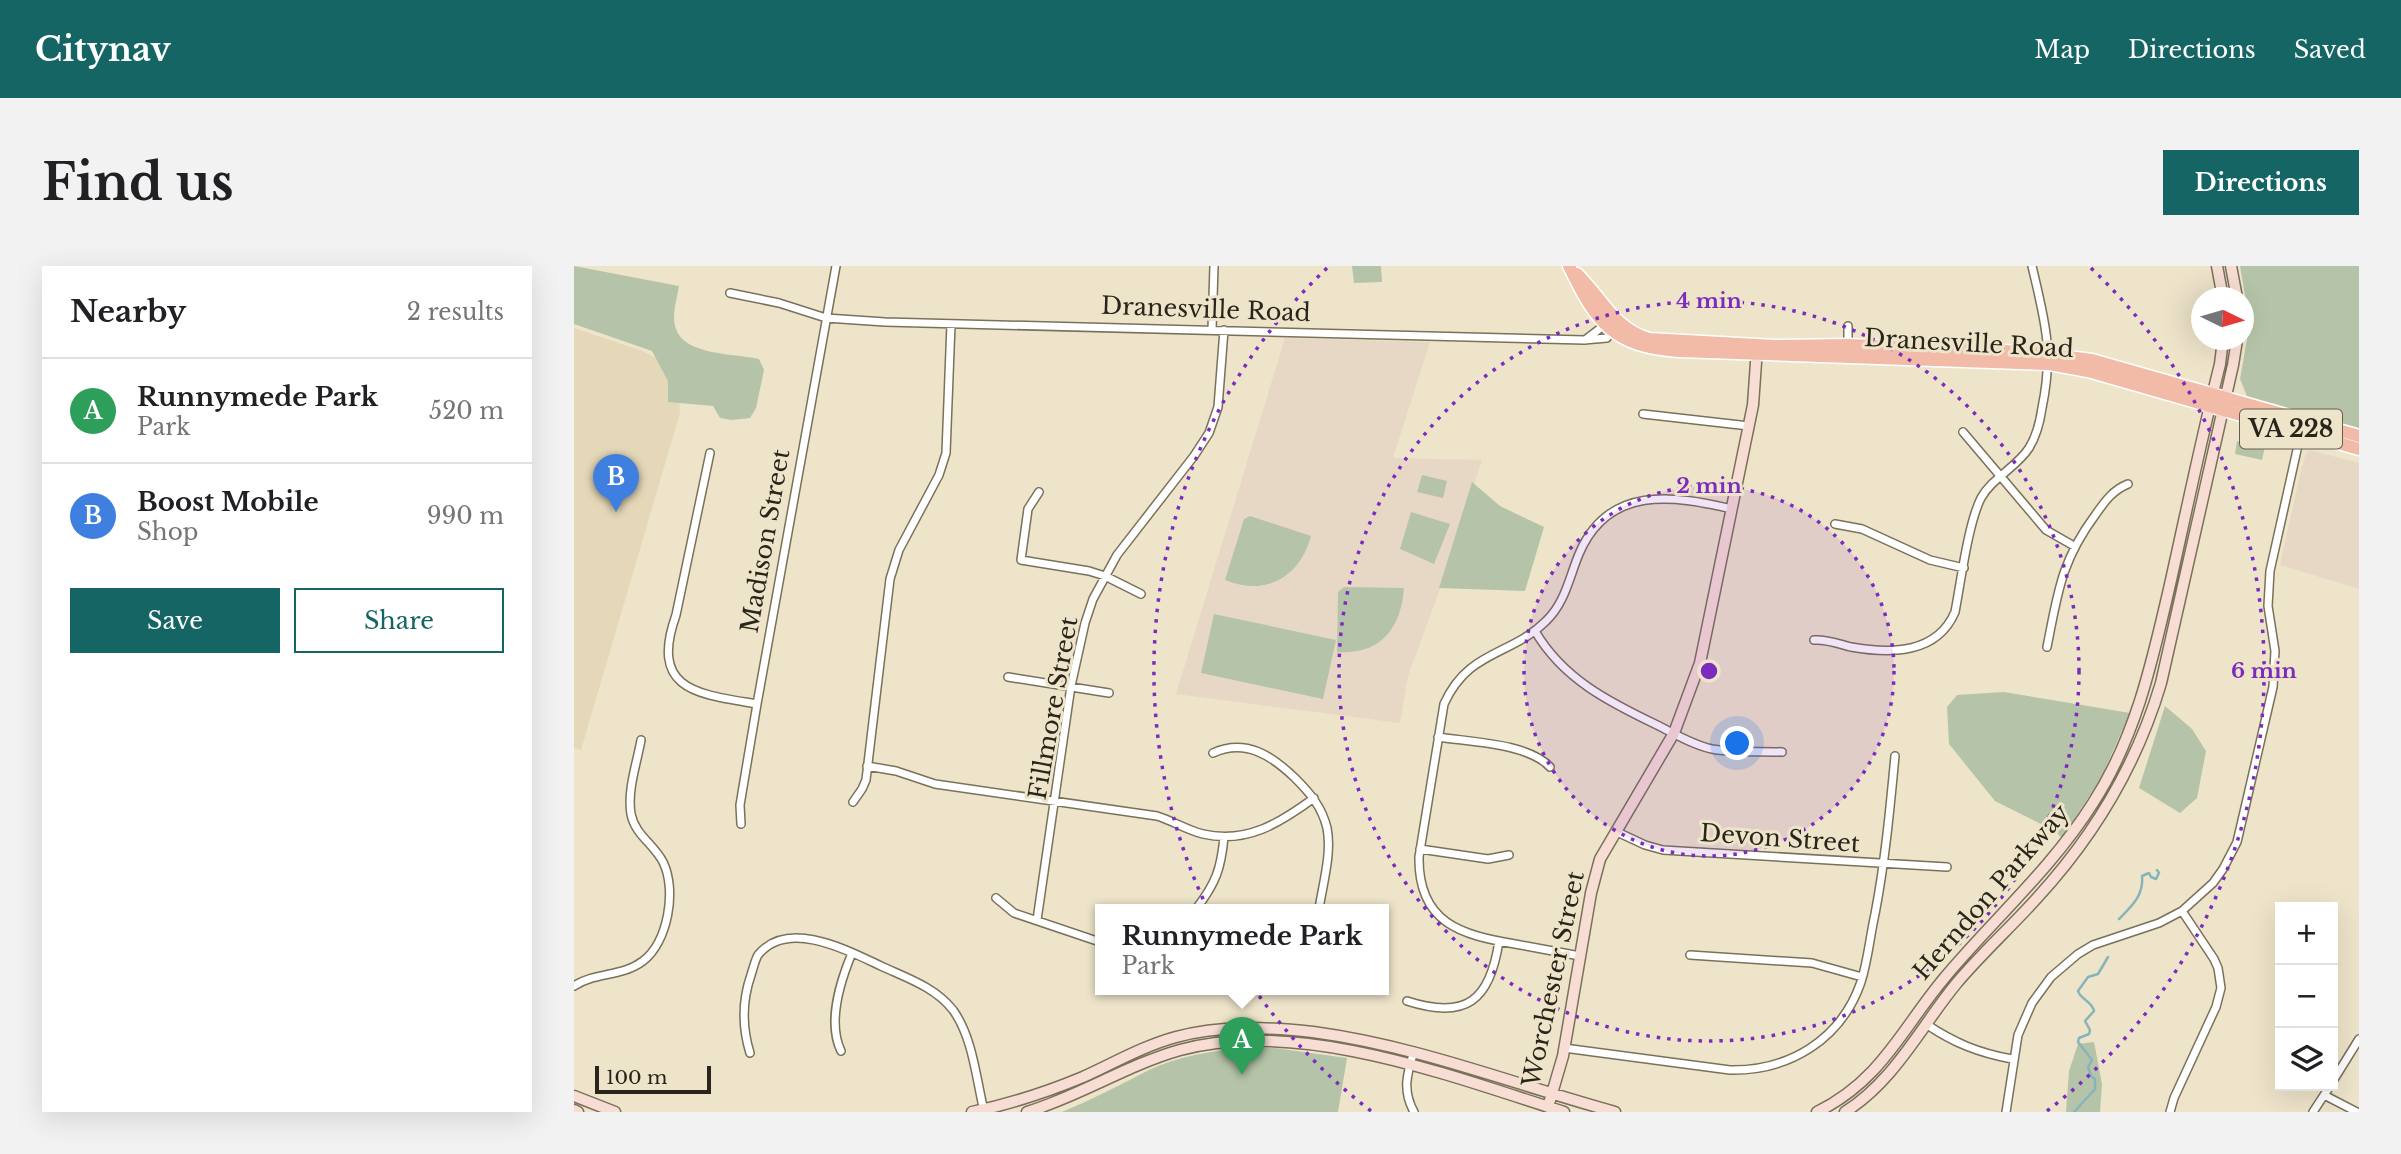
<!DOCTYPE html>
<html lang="en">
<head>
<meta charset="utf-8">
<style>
	body { margin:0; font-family:"Libre Baskerville",serif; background:#f2f2f2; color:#202124 }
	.controls { position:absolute; right:21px; bottom:21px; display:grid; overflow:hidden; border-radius:0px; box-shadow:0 7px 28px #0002 }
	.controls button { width:63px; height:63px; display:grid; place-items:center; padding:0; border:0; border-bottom:2px solid #e0e0e0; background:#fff; color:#202124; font:35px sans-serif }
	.compass { position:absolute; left:1617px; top:21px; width:63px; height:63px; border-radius:50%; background:#fff; box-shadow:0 7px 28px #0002; rotate:95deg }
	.scale { position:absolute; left:21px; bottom:18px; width:116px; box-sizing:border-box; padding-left:7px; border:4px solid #29251b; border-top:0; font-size:19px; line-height:24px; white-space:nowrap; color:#29251b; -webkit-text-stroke:5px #eee4ca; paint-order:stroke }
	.you { position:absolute; left:1164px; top:478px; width:24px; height:24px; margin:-18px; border:5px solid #fff; border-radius:50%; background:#1a73e8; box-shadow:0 0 0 10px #1a73e833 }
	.badge { display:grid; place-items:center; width:46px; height:46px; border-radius:50%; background:#166565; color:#fff; font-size:23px; font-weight:700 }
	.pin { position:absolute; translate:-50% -58px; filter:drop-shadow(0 2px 4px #0008) }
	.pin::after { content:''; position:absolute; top:37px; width:24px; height:21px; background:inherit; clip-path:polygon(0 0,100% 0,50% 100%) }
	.popup { position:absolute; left:521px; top:638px; width:294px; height:91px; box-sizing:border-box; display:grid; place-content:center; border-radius:0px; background:#fff; filter:drop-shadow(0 2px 5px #0005); font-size:23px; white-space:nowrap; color:#757577 }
	.popup b { font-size:26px; color:#202124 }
	.popup::after { content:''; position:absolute; left:50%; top:100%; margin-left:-14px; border:14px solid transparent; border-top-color:#fff }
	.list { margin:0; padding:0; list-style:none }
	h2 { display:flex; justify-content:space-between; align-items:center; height:91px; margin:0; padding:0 28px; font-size:30px }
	h2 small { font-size:23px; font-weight:400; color:#757577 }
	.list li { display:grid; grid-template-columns:46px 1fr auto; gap:21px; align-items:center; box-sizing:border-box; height:105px; padding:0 28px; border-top:2px solid #e0e0e0 }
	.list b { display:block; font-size:26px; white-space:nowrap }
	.list p { margin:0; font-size:23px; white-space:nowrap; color:#757577 }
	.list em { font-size:23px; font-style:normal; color:#757577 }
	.actions { display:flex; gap:14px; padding:21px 28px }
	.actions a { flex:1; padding:16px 0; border:2px solid #166565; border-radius:0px; text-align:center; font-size:24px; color:#166565 }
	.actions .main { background:#166565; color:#fff }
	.icon { flex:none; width:38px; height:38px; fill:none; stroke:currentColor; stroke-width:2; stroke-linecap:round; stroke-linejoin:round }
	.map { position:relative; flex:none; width:1785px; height:846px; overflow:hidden; border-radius:0px }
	header { display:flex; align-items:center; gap:42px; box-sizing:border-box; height:98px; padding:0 35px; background:#166565; color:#fff }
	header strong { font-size:33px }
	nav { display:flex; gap:38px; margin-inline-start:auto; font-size:24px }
	.intro { display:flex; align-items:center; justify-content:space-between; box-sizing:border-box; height:168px; padding:0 42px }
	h1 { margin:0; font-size:49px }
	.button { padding:18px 32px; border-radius:0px; background:#166565; color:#fff; font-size:24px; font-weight:700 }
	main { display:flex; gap:42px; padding:0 42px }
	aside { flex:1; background:#fff; border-radius:0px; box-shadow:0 7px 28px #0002 }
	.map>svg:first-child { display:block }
	.built { fill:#e5d8b8 }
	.education { fill:#e7d8c5 }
	.green { fill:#b5c4a8 }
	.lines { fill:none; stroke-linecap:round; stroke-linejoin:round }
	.stream { stroke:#85b5ba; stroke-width:2.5 }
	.street-casing { stroke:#7a715a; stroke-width:10 }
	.secondary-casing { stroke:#7a715a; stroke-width:13 }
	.primary-casing { stroke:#fff; stroke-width:15 }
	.street { stroke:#fff; stroke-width:7 }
	.secondary { stroke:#f8ddd4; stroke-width:10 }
	.primary { stroke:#f1bba8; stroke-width:12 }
	.ring { fill:none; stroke:#7b2cbf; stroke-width:3.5; stroke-dasharray:3.5 7 }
	.labels { text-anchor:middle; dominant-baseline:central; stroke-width:6; stroke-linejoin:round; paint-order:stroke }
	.shield { fill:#eee4ca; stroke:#645e50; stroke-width:2 }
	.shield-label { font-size:23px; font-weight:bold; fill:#29251b }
	.street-label { font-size:24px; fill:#29251b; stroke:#eee4ca }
	.centre { fill:#7b2cbf; stroke:#eee4ca; stroke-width:3.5 }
	.ring-label { font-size:21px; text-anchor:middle; font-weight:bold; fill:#7b2cbf; stroke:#eee4ca; stroke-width:6; stroke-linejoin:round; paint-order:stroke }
</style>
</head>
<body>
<header>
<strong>Citynav</strong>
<nav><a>Map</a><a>Directions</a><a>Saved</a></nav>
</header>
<div class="intro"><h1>Find us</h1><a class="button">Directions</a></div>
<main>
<aside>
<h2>Nearby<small>2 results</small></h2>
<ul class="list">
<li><span class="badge" style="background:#2e9e5b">A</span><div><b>Runnymede Park</b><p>Park</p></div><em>520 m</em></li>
<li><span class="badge" style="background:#3f7fe0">B</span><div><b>Boost Mobile</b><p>Shop</p></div><em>990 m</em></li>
</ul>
<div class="actions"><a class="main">Save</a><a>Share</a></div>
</aside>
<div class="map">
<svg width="1785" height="846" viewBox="0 0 1785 846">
	<rect width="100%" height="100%" fill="#eee4ca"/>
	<path class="built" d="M0 62 68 85 92 97 104 113 106 147 7 484 0 482Z"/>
	<path class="education" d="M711 72 856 76 819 192 908 194 866 323 834 410 826 457 602 428Z
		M1735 184 1785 197V323L1706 299 1725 213 1731 190Z"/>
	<path class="green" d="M0 0 105 20C103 33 97 50 102 63 110 89 162 88 185 93L190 104 182 142 176 152 158 154 146 152 139 140 94 136V115L78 85 0 58Z
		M778 0H807L808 16 780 17Z
		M1666 0H1785V162L1673 130 1666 113 1673 73V40Z
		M1663 175 1691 180 1688 194 1661 188Z
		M848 209 873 215 869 232 843 226Z
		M898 216 926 240 970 261 951 325 865 322Z
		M837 246 876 258 860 298 826 283Z
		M676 250 737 270C726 311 692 331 651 314L670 253Z
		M770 321 830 322C827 363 806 389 763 386L764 326Z
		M640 348 762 374 749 433 627 407Z
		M1430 426 1556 447 1527 512 1488 572 1481 565 1421 535 1375 478 1373 441 1383 429Z
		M1591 440 1618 463 1632 485 1623 532 1606 547 1565 522Z
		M1520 776 1528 818 1526 846H1492L1495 805 1504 778Z
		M701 782 773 792 764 846H488C519 833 548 818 577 803 615 786 660 781 701 782Z"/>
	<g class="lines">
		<path class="stream" d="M1545 653C1558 640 1570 629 1568 610L1575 607 1577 611 1582 613 1585 607 1583 604
			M1500 846 1521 823V813L1517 810 1514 801 1518 794 1504 776 1505 772 1515 768 1516 764 1511 755 1520 745C1518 735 1506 733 1504 725L1514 711 1524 708 1534 691"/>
		<g class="street-casing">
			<path id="street" d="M156 27 205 37 252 52 311 56 1010 74 1033 72 1038 62
				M1274 60V79
				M638 64 640 0
				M1011 74 1032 58
				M1069 148 1175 160
				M1389 166 1472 264 1500 280
				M136 187 102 349C75 425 124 428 183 438
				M465 226 454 243 447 294 515 305 531 310 567 328
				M1261 258 1288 263 1356 294 1390 302
				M961 365C989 413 1035 436 1083 459 1101 468 1119 479 1138 483 1160 487 1185 485 1208 486
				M1240 374C1253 373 1265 378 1277 381 1317 388 1363 388 1381 346 1387 315 1394 258 1407 232 1418 212 1443 201 1455 182 1463 169 1466 156 1468 142 1480 84 1471 56 1458 0
				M1473 381C1484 326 1487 295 1522 248 1531 235 1539 224 1554 218
				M434 411 535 427
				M864 471C895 476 954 477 976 501
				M639 487C672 472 698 490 721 512 736 527 748 541 753 562 758 587 749 617 745 643
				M293 500 322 505 361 518 583 550C599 555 613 564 629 568 673 578 706 557 740 532
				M279 536 288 523 292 514 316 313 325 284 365 209 372 187 377 58
				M167 558 166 539 183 438 262 0
				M1041 565 1071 579 1089 584 1373 601
				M846 583 914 593 935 589
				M422 632 440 647 526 676
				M622 643C642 617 647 603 650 571
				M463 654 497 420 511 357 519 333 543 289 620 190 635 167 644 141 650 64
				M1116 689 1238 697 1288 711
				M1006 690C984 686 963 682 941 678 887 669 844 657 845 591L870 438C894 384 937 390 972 355 991 337 995 312 1005 288 1034 219 1099 229 1158 243
				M0 720C21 706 48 711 69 695 94 676 103 624 89 596 80 578 61 569 57 548 53 524 63 497 67 474
				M833 735C892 754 916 735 925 675
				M1352 758C1380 777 1405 787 1438 793
				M990 782 1156 804C1215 805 1267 774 1287 716 1294 694 1296 670 1301 648 1311 596 1316 543 1321 490
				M267 785C253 756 266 716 278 687
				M840 785C833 808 828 824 840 846
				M176 787C168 761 168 735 177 709 179 703 181 694 184 689 214 652 275 685 307 700 333 712 361 721 379 744 399 772 402 812 410 845
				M1759 815 1785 773
				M1750 829 1783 846
				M1432 846 1444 769 1458 737 1477 711 1504 688 1519 679 1585 657 1608 645 1639 617 1649 603 1663 576 1699 421 1701 385 1694 340 1696 305 1727 166
				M1596 846 1600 832 1642 741 1647 722 1644 702 1640 693 1608 645
				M1739 846 1756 820"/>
		</g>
		<g class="secondary-casing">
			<path id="secondary" d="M1643 0 1649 32
				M1657 0 1663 32
				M0 830 41 846
				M974 841 989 790 1017 627 1026 593 1100 467 1126 397 1179 139 1183 82
				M0 844 4 846
				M398 846C436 838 473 826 509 811 540 797 569 780 602 771 646 759 693 761 739 766 844 780 939 818 1041 846
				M453 846C506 830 553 799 606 784 725 752 877 810 990 846
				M1243 846C1308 814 1328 762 1372 710 1421 652 1478 602 1519 537 1563 469 1579 392 1597 314 1613 242 1628 170 1646 98L1649 74
				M1271 846C1321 814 1346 762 1382 718 1407 688 1437 661 1463 632 1520 570 1563 498 1587 417L1659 99 1663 74"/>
		</g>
		<g class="primary-casing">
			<path id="primary" d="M995 0C1022 56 1039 81 1105 85L1475 98 1514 105 1785 183
				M1003 8C1027 31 1040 63 1075 73L1201 80 1274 79 1455 86 1518 94 1785 170"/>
		</g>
		<use href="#street" class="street"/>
		<use href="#secondary" class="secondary"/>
		<use href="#primary" class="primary"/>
	</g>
	<circle cx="1135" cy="405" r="185" fill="#7b2cbf" fill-opacity=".12"/>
	<g class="ring">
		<circle cx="1135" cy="405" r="185"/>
		<circle cx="1135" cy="405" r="370"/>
		<path d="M797 845A555 555 0 0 1 753 2M1517 2A555 555 0 0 1 1473 845"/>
	</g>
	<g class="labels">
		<rect class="shield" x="1666" y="143.5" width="102" height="39" rx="5"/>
		<g class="shield-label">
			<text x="1717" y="163">VA 228</text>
		</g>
		<g class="street-label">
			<text transform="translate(632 43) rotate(2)">Dranesville Road</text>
			<text transform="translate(1395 77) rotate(3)">Dranesville Road</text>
			<text transform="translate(191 275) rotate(-80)">Madison Street</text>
			<text transform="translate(479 442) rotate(-80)">Fillmore Street</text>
			<text transform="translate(1206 572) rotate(4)">Devon Street</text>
			<text transform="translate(1417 626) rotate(-49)">Herndon Parkway</text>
			<text transform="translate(979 713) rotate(-78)">Worchester Street</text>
		</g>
	</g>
	<circle cx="1135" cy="405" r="10" class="centre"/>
	<g class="ring-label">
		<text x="1135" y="42">4 min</text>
		<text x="1135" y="227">2 min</text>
		<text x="1690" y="412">6 min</text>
	</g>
</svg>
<div class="controls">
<button>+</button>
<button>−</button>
<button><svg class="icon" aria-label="layers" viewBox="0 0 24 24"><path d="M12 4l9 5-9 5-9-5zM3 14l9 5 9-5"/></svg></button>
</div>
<svg class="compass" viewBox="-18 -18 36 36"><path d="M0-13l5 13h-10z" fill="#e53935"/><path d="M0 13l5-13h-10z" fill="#757577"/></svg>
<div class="scale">100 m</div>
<div class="you"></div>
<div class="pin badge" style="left:668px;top:809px;background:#2e9e5b">A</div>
<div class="popup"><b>Runnymede Park</b>Park</div>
<div class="pin badge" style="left:42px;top:246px;background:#3f7fe0">B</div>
</div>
</main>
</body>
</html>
